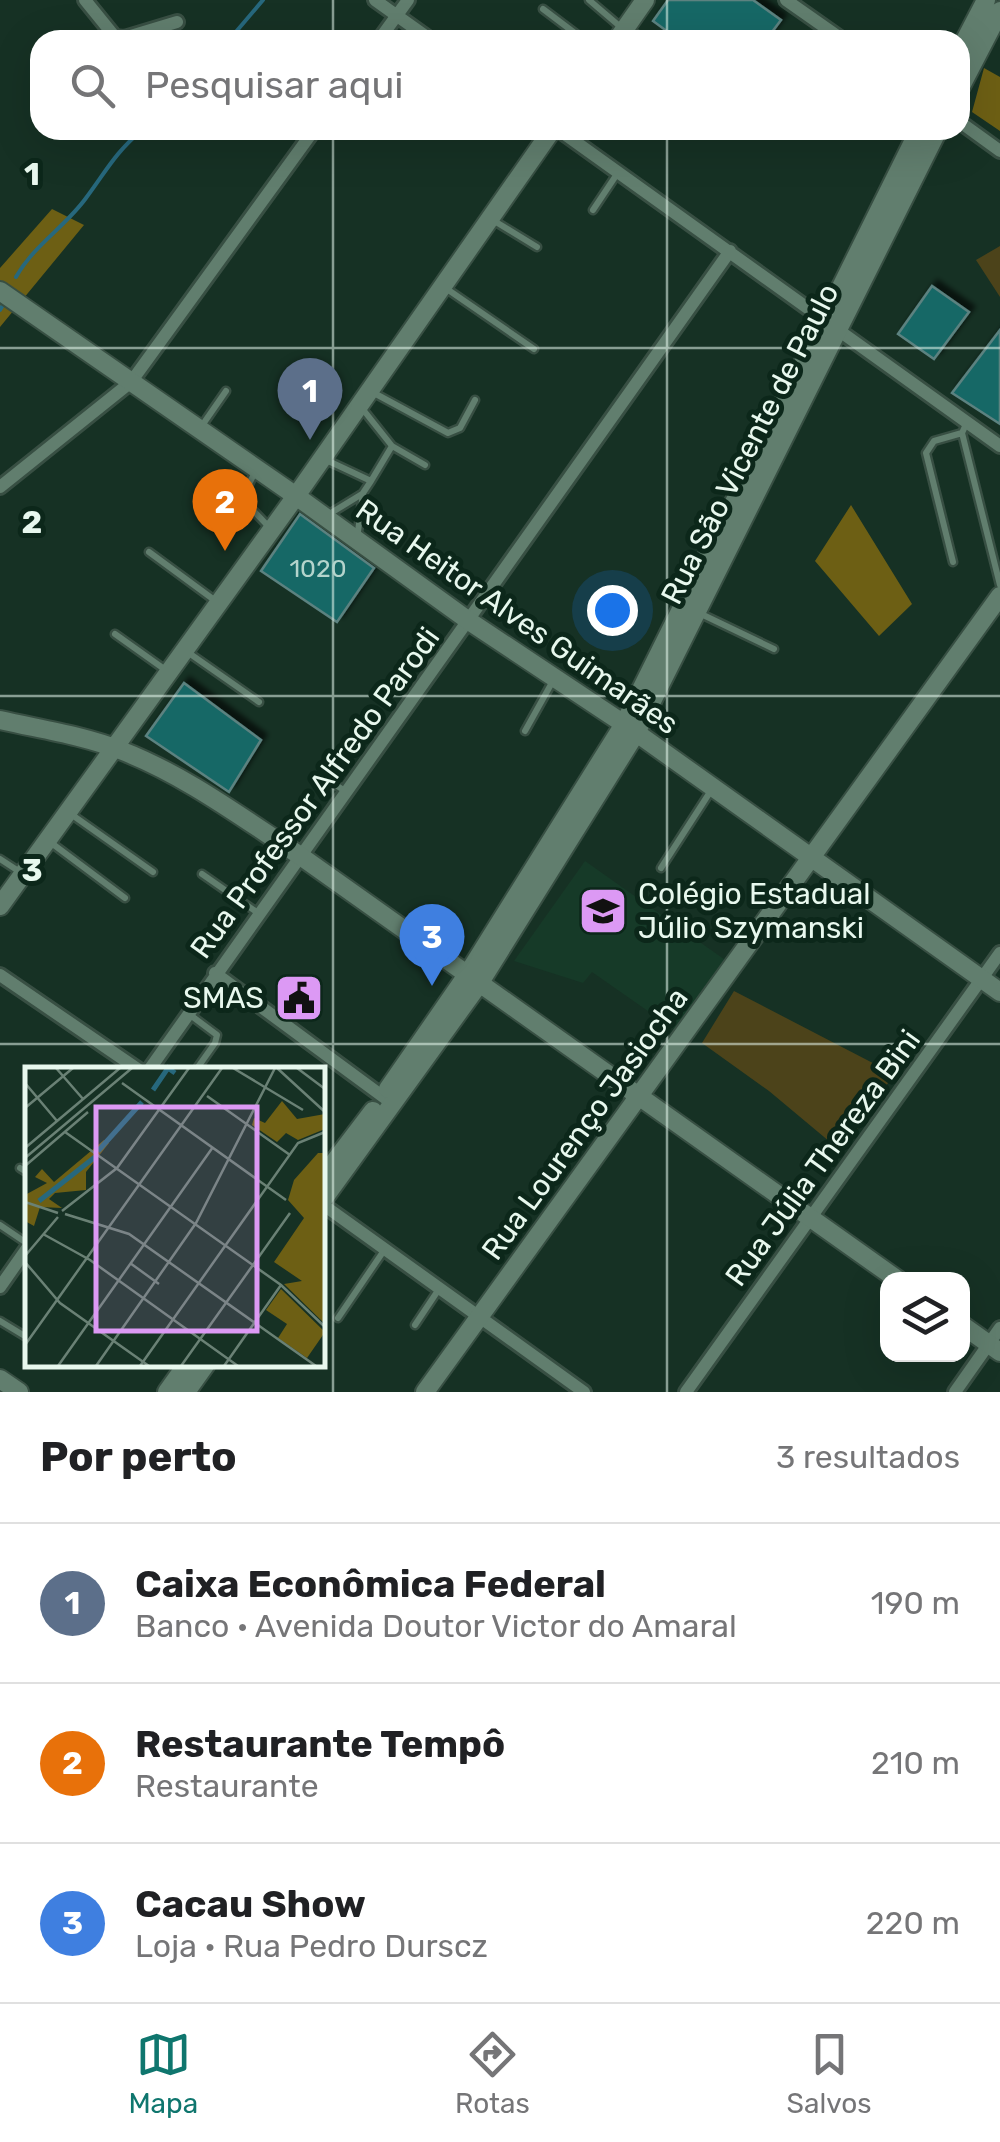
<!DOCTYPE html>
<html lang="pt">
<head>
<meta charset="utf-8">
<style>
	body { margin:0; font-family:Rubik,sans-serif; background:#f2f2f2; color:#202124 }
	.controls { position:absolute; right:30px; bottom:30px; display:grid; overflow:hidden; border-radius:20px; box-shadow:0 10px 40px #0002 }
	.controls button { width:90px; height:90px; display:grid; place-items:center; padding:0; border:0; border-bottom:2px solid #e0e0e0; background:#fff; color:#202124; font:50px sans-serif }
	.you { position:absolute; left:612px; top:610px; width:35px; height:35px; margin:-25px; border:8px solid #fff; border-radius:50%; background:#1a73e8; box-shadow:0 0 0 15px #1a73e833 }
	.badge { display:grid; place-items:center; width:65px; height:65px; border-radius:50%; background:#0f766e; color:#fff; font-size:32px; font-weight:700 }
	.pin { position:absolute; translate:-50% -82px; filter:drop-shadow(0 2px 5px #0008) }
	.pin::after { content:''; position:absolute; top:52px; width:35px; height:30px; background:inherit; clip-path:polygon(0 0,100% 0,50% 100%) }
	.list { margin:0; padding:0; list-style:none }
	h2 { display:flex; justify-content:space-between; align-items:center; height:130px; margin:0; padding:0 40px; font-size:42px }
	h2 small { font-size:32px; font-weight:400; color:#757577 }
	.list li { display:grid; grid-template-columns:65px 1fr auto; gap:30px; align-items:center; box-sizing:border-box; height:160px; padding:0 40px; border-top:2px solid #e0e0e0 }
	.list b { display:block; font-size:38px; white-space:nowrap }
	.list p { margin:0; font-size:32px; white-space:nowrap; color:#757577 }
	.list em { font-size:32px; font-style:normal; color:#757577 }
	.icon { flex:none; width:55px; height:55px; fill:none; stroke:currentColor; stroke-width:2; stroke-linecap:round; stroke-linejoin:round }
	.map { position:relative; flex:none; width:1000px; height:1392px; overflow:hidden }
	.search { position:absolute; background:#fff; box-shadow:0 10px 40px #0002; left:30px; right:30px; top:30px; height:110px; display:flex; align-items:center; gap:25px; box-sizing:border-box; padding:0 35px; border-radius:30px; color:#757577; font-size:38px }
	.sheet { height:610px; background:#fff }
	nav { display:flex; justify-content:space-around; align-items:center; box-sizing:border-box; height:140px; border-top:2px solid #e0e0e0; background:#fff; font-size:28px; color:#757577 }
	nav a { display:grid; justify-items:center; gap:5px }
	nav .on { color:#0f766e }
	.map>svg:first-child { display:block }
	.built { fill:#163a28 }
	.green { fill:#4c431a }
	.forest { fill:#6d5f14 }
	.lines { fill:none; stroke-linecap:round; stroke-linejoin:round }
	.stream { stroke:#27687d; stroke-width:4 }
	.building { fill:#196866; stroke:#5c8280; stroke-width:2.5; filter:url(#shadow) }
	.lane-casing { stroke:#384f43; stroke-width:11 }
	.street-casing { stroke:#384f43; stroke-width:18 }
	.secondary-casing { stroke:#384f43; stroke-width:22 }
	.lane { stroke:#617e6e; stroke-width:6 }
	.street { stroke:#617e6e; stroke-width:12 }
	.secondary { stroke:#617e6e; stroke-width:18 }
	.grid { fill:none; stroke:#e8f8ee; stroke-width:2.5; stroke-opacity:0.55 }
	.labels { text-anchor:middle; dominant-baseline:central; stroke-width:10; stroke-linejoin:round; paint-order:stroke }
	.number-label { font-size:25px; fill:#b4d4cc }
	.street-label { font-size:30px; fill:#e8f8ee; stroke:#0c271a }
	.poi-label { font-size:30px; fill:#e8f8ee; stroke:#0c271a; text-anchor:start }
	.inset-river { fill:none; stroke:#27687d; stroke-width:5 }
	.inset-road { fill:none; stroke:#6a8175; stroke-width:2.5 }
	.view { fill:#dc99f4; fill-opacity:0.15; stroke:#dc99f4; stroke-width:5 }
	.inset-edge { fill:none; stroke:#e8f8ee; stroke-width:5 }
	.grid-label { font-size:32px; text-anchor:middle; font-weight:bold; fill:#e8f8ee; stroke:#0c271a; stroke-width:10; stroke-linejoin:round; paint-order:stroke }
</style>
</head>
<body>
<div class="map">
<svg width="1000" height="1392" viewBox="0 0 1000 1392">
	<defs>
		<filter id="shadow"><feDropShadow dx="5.5" dy="-5.5" stdDeviation="2.5" flood-color="#0009"/></filter>
	</defs>
	<rect width="100%" height="100%" fill="#163124"/>
	<path class="built" d="M585 861 728 962 678 1032 592 972 583 983 514 961Z"/>
	<path class="green" d="M1000 246V297L976 260Z
		M734 991 894 1074 842 1152 769 1091 702 1043Z"/>
	<path class="forest" d="M984 68 1000 77V131L972 112Z
		M52 209 84 225 0 327V268Z
		M851 505 912 604 879 636 815 561Z"/>
	<g class="lines">
		<path class="stream" d="M229 40 263 0
			M16 277C34 245 65 227 86 198 107 170 114 154 142 130
			M0 310 3 305"/>
	</g>
	<path class="building" d="M668 0H753L781 20 766 40H679L653 21Z
		M932 286 969 312 934 359 898 334Z
		M1000 330V424L952 393Z
		M300 514 374 568 337 622 261 571Z
		M184 683 261 740 229 792 146 736Z"/>
	<g class="lines">
		<g class="lane-casing">
			<path id="lane" d="M589 0 623 29
				M543 9 584 40
				M627 28 645 40
				M593 210 617 174
				M491 219 537 247
				M444 287 534 349
				M374 393 448 433 460 428 475 400
				M967 422 962 433 1000 585
				M201 427 226 391
				M392 446 425 465
				M324 459 371 481 392 446 361 407
				M256 470 245 492 246 503 271 529
				M326 516 362 494
				M357 539 363 493 371 481
				M149 552 217 602
				M953 562 926 453 934 441 962 433
				M699 613 774 649
				M115 634 167 671
				M186 651 259 702
				M525 731 554 679
				M325 778 345 791
				M68 812 153 872
				M50 842 125 898
				M0 859 20 872
				M661 868 712 789
				M202 874 258 913
				M189 1014 217 1035 215 1043 198 1067
				M20 1168 28 1173
				M0 1225 28 1244
				M338 1318 385 1249
				M0 1321 28 1338
				M415 1325 439 1289"/>
		</g>
		<g class="street-casing">
			<path id="street" d="M85 0 115 37 124 38 177 22
				M375 0 431 40
				M786 0 843 40
				M379 40 408 0
				M960 122 1000 151
				M559 130 1000 446
				M0 487 131 382 314 130
				M215 973 393 1104
				M0 975 139 1070
				M149 1070 730 251
				M322 1204 584 1392
				M0 1287 28 1247
				M686 1392 1000 953
				M955 1392 1000 1328"/>
		</g>
		<g class="secondary-casing">
			<path id="secondary" d="M617 40 645 0
				M960 50 986 0
				M960 88 1000 11
				M0 291 296 496 469 621 624 724 1000 992
				M0 720C39 729 82 735 120 750 185 775 241 817 299 855L898 1280
				M0 906 296 496 552 130
				M388 1089 467 975 624 724 919 130
				M322 1178 373 1111
				M322 1201 479 984 636 733 938 130
				M962 1325 1000 1352
				M0 1379 19 1392
				M167 1392 187 1364
				M186 1392 206 1364
				M425 1392 1000 596"/>
		</g>
		<use href="#lane" class="lane"/>
		<use href="#street" class="street"/>
		<use href="#secondary" class="secondary"/>
	</g>
	<path class="grid" d="M333 0V40M667 0V40M333 130V1392M667 130V1392M0 348H1000M0 696H1000M0 1044H1000"/>
	<defs>
		<g id="university-square" transform="scale(2.5)"><rect x="-9" y="-9" width="18" height="18" rx="4" fill="#dc99f4" stroke="#0c271a"/><path d="M0-5L7-2L0 1L-7-2ZM-4 1L0 2.5L4 1V4Q0 6-4 4Z" fill="#111"/></g>
		<g id="civic-square" transform="scale(2.5)"><rect x="-9" y="-9" width="18" height="18" rx="4" fill="#dc99f4" stroke="#0c271a"/><path d="M-.6-6.5H3V-4.5H.6V-3L4-1V1h2V6H-6V1h2V-1L-.6-3ZM-1.2 2.5V6h2.4V2.5Z" fill="#111"/></g>
	</defs>
	<g fill-rule="evenodd">
		<use href="#university-square" x="603" y="911"/>
		<use href="#civic-square" x="299" y="998"/>
	</g>
	<g class="labels">
		<g class="number-label">
			<text x="318" y="568">1020</text>
		</g>
		<g class="street-label">
			<text transform="translate(750 444) rotate(-63)">Rua São Vicente de Paulo</text>
			<text transform="translate(517 617) rotate(35)">Rua Heitor Alves Guimarães</text>
			<text transform="translate(315 793) rotate(-54)">Rua Professor Alfredo Parodi</text>
			<text transform="translate(585 1124) rotate(-54)">Rua Lourenço Jasiocha</text>
			<text transform="translate(823 1158) rotate(-54)">Rua Júlia Thereza Bini</text>
		</g>
		<g class="poi-label">
			<text x="638" y="894">Colégio Estadual<tspan x="638" dy="34">Júlio Szymanski</tspan></text>
			<text x="264" y="998" text-anchor="end">SMAS</text>
		</g>
	</g>
	<g transform="translate(25 1067)">
		<rect width="300" height="300" fill="#163124"/>
		<path d="M257 34 272 52 300 47V62L273 73 261 66 252 75 227 58 229 51 240 56ZM79 73 84 76 61 105V123L30 126 24 132 37 141 15 140 9 159 0 154V128L22 116 10 110 17 102 29 115ZM293 86H300V257L259 217 277 214 249 195 279 151 263 133 269 113ZM256 222 300 265 282 291 253 271 262 257 241 243Z" fill="#6d5f14"/>
		<path class="inset-river" d="M128 23 143 1 150 6M73 84 117 35M14 134 70 90"/>
		<path class="inset-road" d="M31 1 58 32M208 1 278 43M252 1 300 45M272 1 300 22M0 16 32 54M97 16 261 133M182 29 265 88M0 41 48 1M40 65 256 218 300 260M0 81 95 1M0 91 107 1M0 99 63 45M0 135 33 146M37 144 92 101 164 1M40 147 104 167 291 299M18 167 65 193 213 299M0 189 33 150M0 195 35 236 124 299M105 196 134 217M0 278 197 1M33 299 188 80M71 299 171 156 250 1M115 299 273 76 300 65M156 299 265 146M199 299 256 218"/>
		<path class="view" d="M71 40H232V264H71Z"/>
		<rect width="300" height="300" class="inset-edge"/>
	</g>
	<g class="grid-label">
		<text x="32" y="185">1</text>
		<text x="32" y="533">2</text>
		<text x="32" y="881">3</text>
	</g>
</svg>
<div class="controls">
<button><svg class="icon" aria-label="layers" viewBox="0 0 24 24"><path d="M12 4l9 5-9 5-9-5zM3 14l9 5 9-5"/></svg></button>
</div>
<div class="you"></div>
<div class="pin badge" style="left:310px;top:440px;background:#5c6f8a">1</div>
<div class="pin badge" style="left:225px;top:551px;background:#e8710a">2</div>
<div class="pin badge" style="left:432px;top:986px;background:#3f7fe0">3</div>
<div class="search"><svg class="icon" aria-label="search" viewBox="0 0 24 24"><circle cx="10" cy="10" r="6"/><path d="M15 15l6 6"/></svg>Pesquisar aqui</div>
</div>
<section class="sheet">
<h2>Por perto<small>3 resultados</small></h2>
<ul class="list">
<li><span class="badge" style="background:#5c6f8a">1</span><div><b>Caixa Econômica Federal</b><p>Banco · Avenida Doutor Victor do Amaral</p></div><em>190 m</em></li>
<li><span class="badge" style="background:#e8710a">2</span><div><b>Restaurante Tempô</b><p>Restaurante</p></div><em>210 m</em></li>
<li><span class="badge" style="background:#3f7fe0">3</span><div><b>Cacau Show</b><p>Loja · Rua Pedro Durscz</p></div><em>220 m</em></li>
</ul>
</section>
<nav>
<a class="on"><svg class="icon" aria-label="map" viewBox="0 0 24 24"><path d="M3 6l6-2 6 2 6-2v14l-6 2-6-2-6 2zM9 4v14M15 6v14"/></svg>Mapa</a>
<a><svg class="icon" aria-label="directions" viewBox="0 0 24 24"><path d="M12 3l9 9-9 9-9-9zM9 14v-3h6M13 9l2 2-2 2"/></svg>Rotas</a>
<a><svg class="icon" aria-label="saved" viewBox="0 0 24 24"><path d="M7 4h10v16l-5-4-5 4z"/></svg>Salvos</a>
</nav>
</body>
</html>
